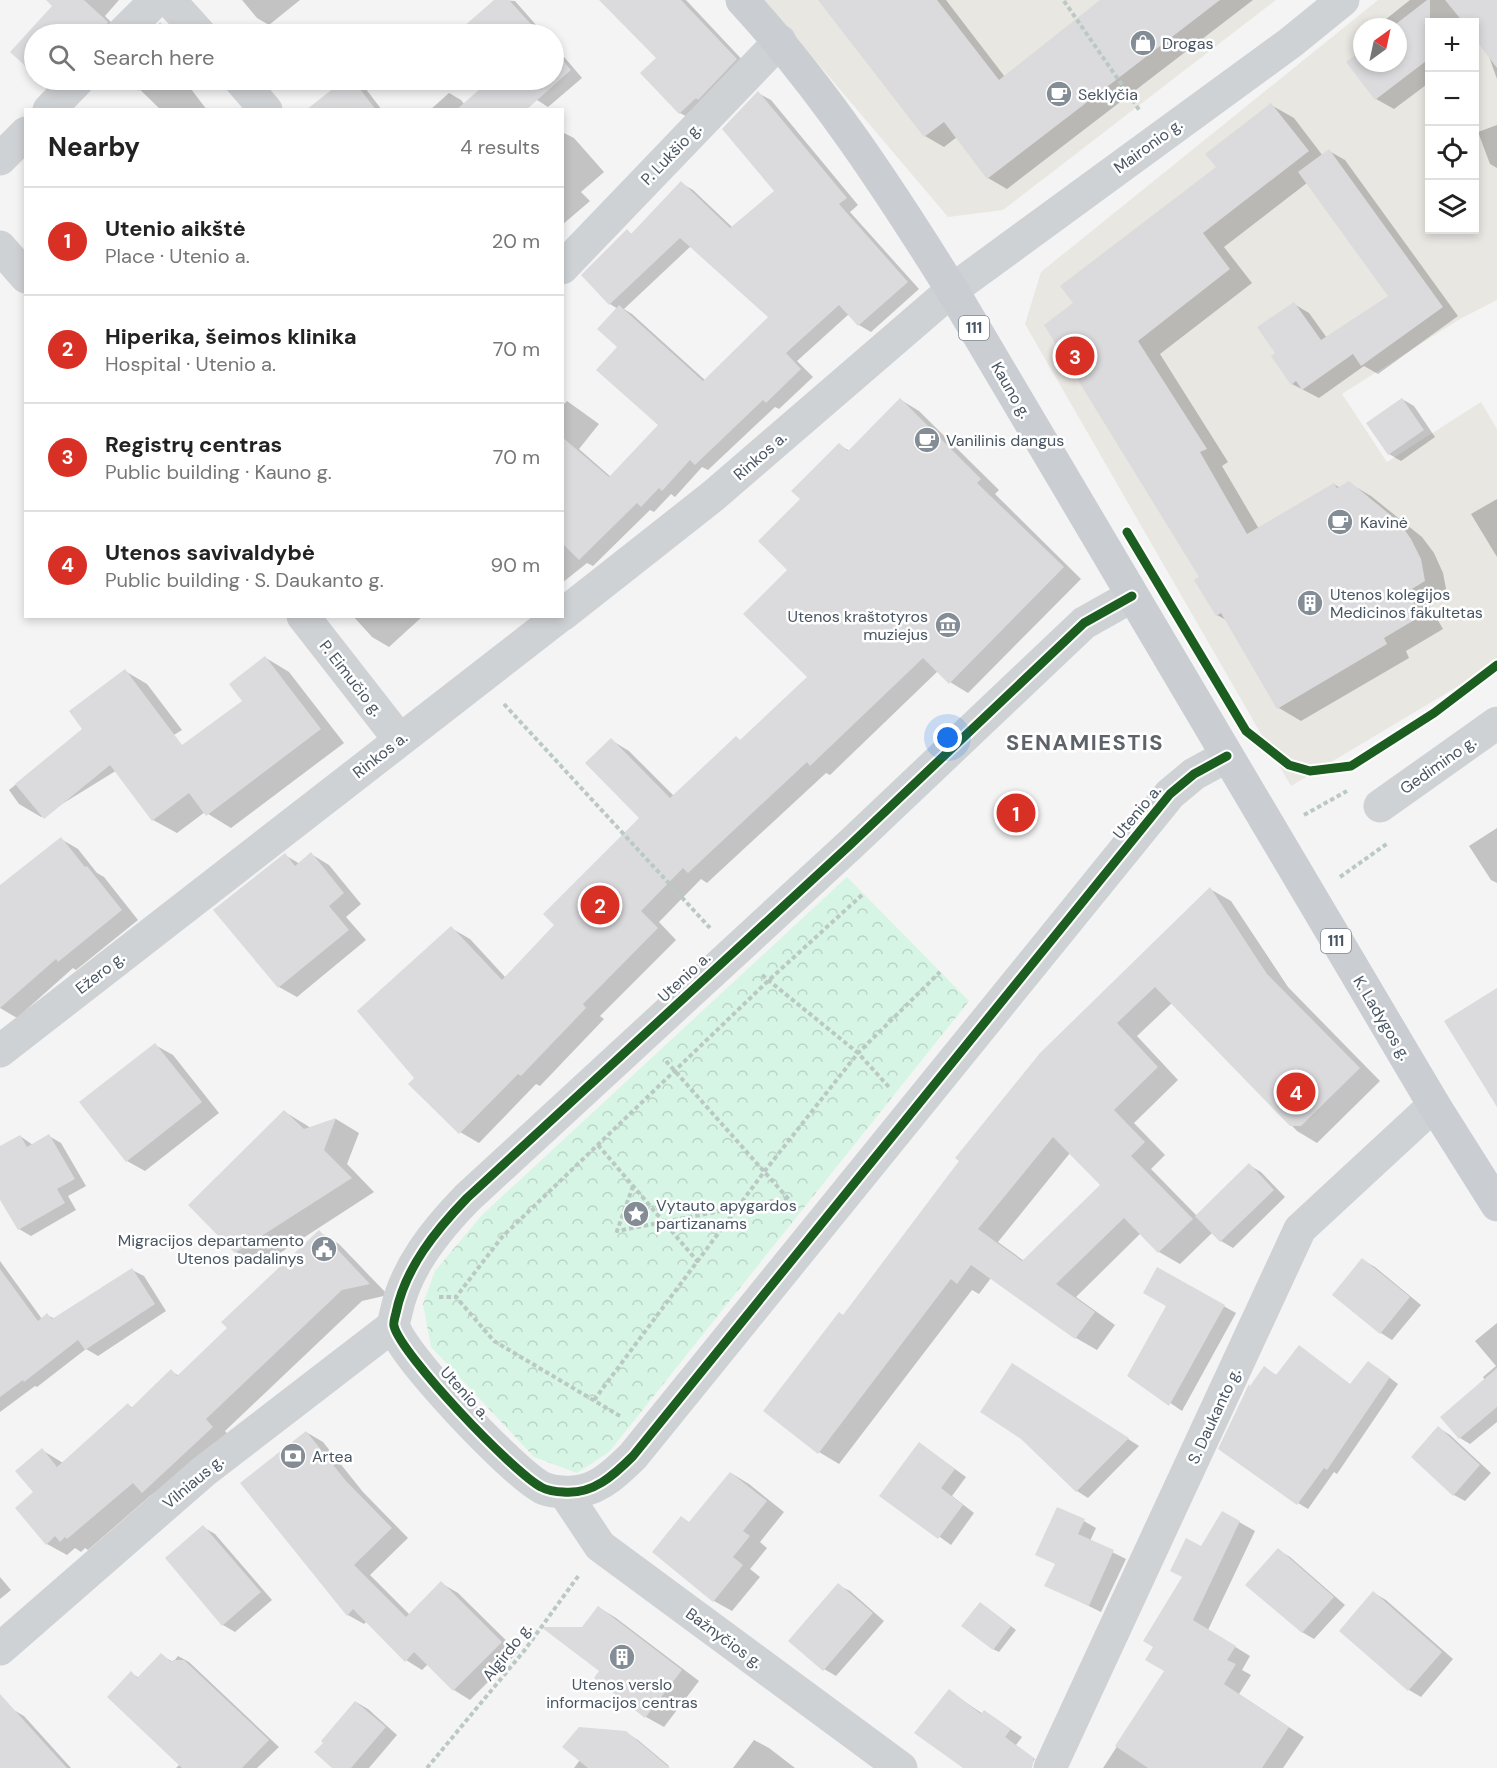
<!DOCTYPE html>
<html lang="en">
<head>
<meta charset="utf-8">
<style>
	body { margin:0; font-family:"DM Sans",sans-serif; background:#f2f2f2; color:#222 }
	.controls { position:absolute; right:18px; top:18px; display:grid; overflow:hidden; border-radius:0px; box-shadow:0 3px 9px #0003 }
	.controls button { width:54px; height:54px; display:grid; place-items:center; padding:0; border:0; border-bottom:2px solid #e0e0e0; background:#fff; color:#222; font:30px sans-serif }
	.compass { position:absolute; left:1353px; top:18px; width:54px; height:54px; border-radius:50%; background:#fff; box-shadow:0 3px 9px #0003; rotate:33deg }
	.you { position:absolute; left:948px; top:738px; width:21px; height:21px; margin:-15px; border:4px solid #fff; border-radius:50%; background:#1a73e8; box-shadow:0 0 0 9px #1a73e833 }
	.badge { display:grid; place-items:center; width:39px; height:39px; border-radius:50%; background:#d93025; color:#fff; font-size:20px; font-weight:700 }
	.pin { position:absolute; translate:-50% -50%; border:3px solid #fff; box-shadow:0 2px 6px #0006 }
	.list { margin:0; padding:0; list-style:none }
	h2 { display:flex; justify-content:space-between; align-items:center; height:78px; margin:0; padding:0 24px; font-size:26px }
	h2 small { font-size:20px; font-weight:400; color:#767676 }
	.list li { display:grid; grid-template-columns:39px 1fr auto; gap:18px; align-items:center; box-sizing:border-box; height:108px; padding:0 24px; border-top:2px solid #e0e0e0 }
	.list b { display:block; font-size:22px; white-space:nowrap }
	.list p { margin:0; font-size:20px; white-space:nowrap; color:#767676 }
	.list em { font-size:20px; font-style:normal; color:#767676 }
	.icon { flex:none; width:33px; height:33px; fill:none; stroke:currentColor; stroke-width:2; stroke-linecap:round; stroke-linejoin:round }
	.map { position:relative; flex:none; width:1497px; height:1768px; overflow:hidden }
	.search { position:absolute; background:#fff; box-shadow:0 3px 9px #0003; left:24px; top:24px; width:540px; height:66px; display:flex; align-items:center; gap:15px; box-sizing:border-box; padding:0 21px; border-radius:33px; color:#767676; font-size:22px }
	.panel { position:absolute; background:#fff; box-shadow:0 3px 9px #0003; left:24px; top:108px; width:540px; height:510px; border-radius:0px }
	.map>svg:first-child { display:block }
	.commercial { fill:#e8e7e2; fill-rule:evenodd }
	.forest { fill:url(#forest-crowns) }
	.shadow { fill:#0003; fill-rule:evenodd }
	.building { fill:#dbdbde; fill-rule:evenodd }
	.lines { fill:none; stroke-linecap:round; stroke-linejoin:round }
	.path { stroke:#bbc9c5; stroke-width:4; stroke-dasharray:4.5 3; stroke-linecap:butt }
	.minor { stroke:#cfd2d5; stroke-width:33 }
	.primary { stroke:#caced2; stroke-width:33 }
	.cycleway-casing { stroke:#fff; stroke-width:13 }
	.cycleway { stroke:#1b5e20; stroke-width:9 }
	.labels { text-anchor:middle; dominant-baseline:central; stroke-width:5; stroke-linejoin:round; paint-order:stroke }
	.shield { fill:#fff; stroke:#7f8892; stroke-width:1.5 }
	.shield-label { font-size:15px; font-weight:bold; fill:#485563 }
	.poi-label { font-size:16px; fill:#485563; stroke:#fff; text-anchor:start }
	.street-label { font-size:16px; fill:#485563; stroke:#fff }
	.district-label { font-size:22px; font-weight:bold; letter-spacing:1.5px; fill:#5e6269; stroke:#fff }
</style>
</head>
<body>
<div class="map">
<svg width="1497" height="1768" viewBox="0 0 1497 1768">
	<defs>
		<pattern id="forest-crowns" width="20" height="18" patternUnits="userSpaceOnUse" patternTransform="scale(1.5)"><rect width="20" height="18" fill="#d7f5e4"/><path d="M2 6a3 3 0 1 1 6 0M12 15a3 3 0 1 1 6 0" fill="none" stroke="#bad4c6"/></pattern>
	</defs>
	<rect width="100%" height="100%" fill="#f4f4f4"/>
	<path class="commercial" d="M764 0H1276L1003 210 948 217Z
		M1378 0H1497V300L1460 319 1342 394 1387 462 1481 402 1497 429V663L1291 786 1025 324 1041 272ZM1430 22H1474V230H1430ZM1362 27H1398V63H1362Z"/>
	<path class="forest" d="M847 877 969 1001 609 1452 577 1473 534 1457 431 1347 423 1304 435 1271 482 1215Z"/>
	<path class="shadow" d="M63 0H119L105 16 114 25 105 34H34V72L13 53Z
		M242 0H300L269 25 257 18Z
		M497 0 515 1 544 34H479L470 24Z
		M601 0H686L749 67 693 120 680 113 658 58Z
		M820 0H946L1005 77 1103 0H1253L1007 189 988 178 957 137 944 147 925 136Z
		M1410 0H1497V79L1483 40 1474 47V22H1430V82L1394 109 1376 99 1348 63 1362 52V63H1398V27H1376Z
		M554 45 582 78 548 107 537 100 518 80H554Z
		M43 80H62L55 87Z
		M130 80H193L188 85 207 110H161Z
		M347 80H354L362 84 382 110H308Z
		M449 93 461 100 469 110H430Z
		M758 93 771 100 858 205 850 212 919 289 871 332 859 325 849 314 797 361 813 377 779 409 775 407 708 470 702 467 675 497 671 494 654 512 650 510 593 566 587 563 562 583V406L567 401 599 424 579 449 611 477 660 425 619 347 618 309 610 304 583 275 627 231 632 234 681 183 693 190 732 227 776 191ZM691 246 770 317 706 381 632 314 624 309Z
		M1271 105 1294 118 1323 156 1329 151 1345 160 1458 316 1378 374 1364 366 1319 398 1292 384 1277 353 1294 304 1309 313 1327 338 1390 297 1307 183 1224 247 1252 283 1160 354 1228 462 1222 466 1259 529 1334 484 1340 488 1349 483 1371 496 1422 537 1434 553 1443 573 1447 594 1429 605 1443 629 1406 651 1409 658 1301 721 1279 708 1228 621 1217 615 1075 303 1218 168Z
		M1497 125V168L1490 164 1478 132Z
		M562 132 574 138 604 172 581 192 590 201 562 225Z
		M1402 399 1414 406 1435 437 1401 461 1389 454Z
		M901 400 919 411 999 490 995 494 1081 579 968 693 950 682 938 671 830 775 826 773 707 883 701 879 659 922 676 940 600 1016 604 1019 540 1086 536 1084 479 1143 460 1132 416 1078 451 928 470 939 506 978 557 925 641 818 611 740 629 751 674 796 736 738 742 741 809 677 790 570 802 499 839 445 850 451Z
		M1497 499V557L1471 514Z
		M353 616H423L389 647 372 637Z
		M266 658 289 672 344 743 231 828 205 812 177 833 153 820 183 747 244 701Z
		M125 671 147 684 182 730 41 817 19 804 9 790 84 729Z
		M1497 828V883L1491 880 1469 846Z
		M61 839 78 849 97 873 104 877 138 920 76 970 73 968 17 1018 0 1008V887Z
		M311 854 329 865 361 904 346 917 366 940 297 997 279 987 285 855 300 864Z
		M1210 889 1231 901 1288 987 1380 1081 1317 1143 1297 1131 1172 1003 1137 1036 1178 1080 1134 1123 1165 1155 1151 1169 1197 1216 1249 1165 1261 1172 1285 1197 1233 1248 1221 1241 1213 1232 1180 1264 1159 1252 1141 1233 1076 1297 1115 1325 1097 1350 1076 1338 991 1278 979 1294 972 1290 839 1464 819 1452 844 1316ZM1070 1153 1102 1185 1024 1261 998 1242Z
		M155 1045 173 1055 219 1113 145 1171 127 1161Z
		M285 1112 311 1128 336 1119 359 1133 347 1164 374 1192 260 1266 236 1252Z
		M20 1136 33 1145 49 1136 61 1143 86 1186 68 1196 76 1210 31 1236 19 1229 0 1197V1148Z
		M319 1232 339 1244 388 1295 362 1301 225 1431 232 1439 150 1496 88 1550 85 1548 81 1552 75 1548 67 1555 47 1544 35 1492 42 1450 63 1463 128 1405 133 1408 171 1371 179 1376 229 1328Z
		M1363 1260 1375 1267 1421 1305 1392 1340 1381 1333Z
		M0 1261 42 1319 47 1315 55 1319 132 1270 144 1276 166 1311 98 1356 86 1349 37 1387 35 1386 0 1412Z
		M1158 1269 1236 1313 1182 1411 1129 1375 1168 1305Z
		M1497 1323V1422L1470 1444 1460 1438 1485 1380 1483 1377 1496 1366 1475 1341Z
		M1300 1347 1351 1385 1377 1368 1398 1384 1337 1474 1334 1472 1308 1509 1298 1503 1251 1387 1264 1368 1278 1376Z
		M1025 1372 1139 1446 1088 1498 1077 1491Z
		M1439 1428 1450 1435 1491 1473 1465 1501 1454 1495Z
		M306 1432 323 1442 363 1492 408 1538 370 1575 410 1615 441 1583 458 1593 518 1652 470 1700 454 1690 428 1664 422 1670 406 1660 367 1621 364 1624 348 1615Z
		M919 1443 966 1477 952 1496 974 1513 951 1545 881 1495Z
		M731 1473 749 1484 784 1512 760 1542 767 1548 750 1569 760 1577 732 1611 714 1601 654 1552 681 1517 690 1523Z
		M1223 1513 1255 1531 1208 1630 1250 1656 1242 1670 1251 1675 1239 1694 1304 1737 1283 1768H1103L1166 1671 1202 1548Z
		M1084 1521 1096 1528 1090 1541 1126 1559 1101 1612 1046 1585Z
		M203 1527 215 1534 272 1600 235 1632 223 1625Z
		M1278 1550 1290 1557 1345 1605 1314 1639 1302 1632Z
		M0 1577 11 1590 0 1599Z
		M838 1585 850 1591 884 1621 836 1676 824 1669Z
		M1374 1593 1386 1600 1453 1659 1421 1697 1409 1690 1341 1631Z
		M598 1607 616 1618 699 1681 664 1727 646 1717 582 1628Z
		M986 1607 1016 1630 999 1652 993 1649Z
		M161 1655 173 1662 178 1656 189 1662 279 1747 257 1768H176L180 1764 131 1673 139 1678Z
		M949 1691 983 1714 996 1719 1022 1737 1016 1745 1035 1759 1029 1768H966Z
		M356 1702 368 1709 397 1735 369 1768H335Z
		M12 1709 24 1716 71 1768H0V1719Z
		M625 1732 638 1740 669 1766 667 1768H574L580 1760Z
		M754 1740 769 1748 795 1768H733Z"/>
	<path class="building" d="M46 0H84L108 22 104 29V34H34V74L10 52 52 6Z
		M494 0H509L540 34H455Z
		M599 0H681L737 59 698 100 696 98 679 114 640 73 656 58Z
		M818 0H937L999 80 1100 0H1220L987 179 944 122 924 137Z
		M1427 0H1430V58L1375 100 1346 62 1362 50V63H1398V27H1392Z
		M1445 0H1497V68L1474 38V22H1463Z
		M160 22 173 34H148Z
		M554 50 571 70 526 110H456L490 80H554Z
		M128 80H153L139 91Z
		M344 80H353L376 110H306Z
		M758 91 847 198 839 204 908 282 858 326 839 305 786 353 801 369 766 403 763 400 695 465 690 460 662 491 659 488 641 507 637 503 579 560 562 543V437L609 477 658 425 596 370 617 347 597 329 619 305 703 381 768 317 680 238 609 305 581 275 627 229 631 234 681 181 730 228 774 191 722 129Z
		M1271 103 1309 151 1203 233 1230 269 1138 341 1207 449 1200 452 1247 534 1334 483 1337 488 1349 481 1399 522 1411 539 1421 559 1425 581 1407 592 1421 616 1384 638 1387 644 1277 709 1221 613 1216 616 1194 580 1199 577 1044 325 1073 303 1060 286 1216 167 1205 154Z
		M1329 149 1443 307 1361 366 1353 354 1302 390 1296 381 1291 385 1271 356 1275 353 1257 327 1294 302 1321 340 1388 296 1298 172Z
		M900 398 981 479 977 483 1064 567 949 684 923 658 810 766 807 762 688 873 683 868 641 911 658 928 583 1004 586 1008 521 1076 518 1074 459 1134 408 1084 414 1078 357 1011 451 926 502 980 554 925 543 914 639 818 585 763 611 738 670 798 736 736 740 740 807 677 743 614 787 570 758 541 800 499 791 491 839 443 848 451Z
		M1402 398 1424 430 1388 455 1366 423Z
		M265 656 321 729 206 816 189 793 152 821 110 765 44 819 15 784 82 729 69 711 125 669 182 745 242 701 229 684Z
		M61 837 85 867 87 866 122 910 58 962 56 959 0 1008V885Z
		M311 852 344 893 329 906 349 930 278 988 213 910 285 853 295 866Z
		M1210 887 1267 974 1360 1068 1301 1126H1290L1155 987 1117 1023 1158 1067 1114 1110 1145 1142 1131 1156 1193 1219 1158 1253 1124 1218 1056 1284 1095 1312 1075 1339 971 1265 957 1284 951 1279 818 1454 763 1411 839 1312 843 1315 959 1161 955 1158 1040 1053ZM1053 1137 1100 1185 1022 1261 978 1229Z
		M1497 988V1107L1444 1021Z
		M155 1043 202 1102 126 1162 79 1102Z
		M284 1110 304 1129 336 1118 324 1150 352 1178 235 1253 188 1205Z
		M49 1134 75 1179 57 1189 65 1203 18 1230 0 1200V1146L20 1135 27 1147Z
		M1249 1163 1274 1190 1220 1242 1195 1216Z
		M319 1230 370 1284 342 1290 206 1419 213 1427 142 1493 133 1483 67 1539 65 1537 60 1542 55 1536 46 1545 15 1508 33 1492 15 1471 42 1448 57 1467 128 1403 131 1408 171 1369 177 1376 227 1328 221 1322Z
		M1362 1258 1410 1297 1380 1334 1332 1295Z
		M1157 1267 1225 1305 1169 1406 1127 1376 1166 1306 1143 1293Z
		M132 1268 155 1304 85 1350 78 1340 24 1382 23 1380 0 1397V1269L38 1321 47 1313 52 1319Z
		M1299 1345 1350 1384 1368 1361 1390 1377 1327 1470 1324 1468 1297 1505 1218 1449 1249 1384 1250 1386 1264 1366 1276 1375Z
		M1012 1363 1129 1438 1076 1492 1021 1439 980 1412Z
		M1497 1368V1407L1459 1439 1440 1417Z
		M1438 1426 1480 1465 1453 1496 1411 1457Z
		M306 1431 346 1481 392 1528 354 1565 406 1617 441 1581 502 1642 453 1691 414 1652 405 1662 353 1609 347 1616 240 1483Z
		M919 1442 955 1469 941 1488 963 1505 938 1539 879 1496Z
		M730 1472 767 1501 743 1531 750 1536 733 1557 743 1565 713 1602 652 1552 681 1516 689 1522Z
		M1057 1507 1085 1519 1078 1534 1114 1550 1089 1606 1044 1586 1055 1564 1035 1555Z
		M1222 1511 1240 1521 1193 1620 1236 1646 1227 1660 1236 1664 1224 1684 1289 1727 1262 1768H1148L1115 1746 1164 1671 1145 1660 1153 1647 1143 1641 1182 1577 1170 1571 1186 1538 1201 1546Z
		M203 1525 261 1592 222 1626 165 1558Z
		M1278 1548 1334 1597 1302 1633 1245 1585Z
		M838 1583 873 1613 823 1671 788 1641Z
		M1373 1591 1442 1652 1408 1691 1339 1631Z
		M980 1602 1011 1626 993 1650 961 1626Z
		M598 1606 682 1670 645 1718 594 1678 599 1671 541 1627H582Z
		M161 1653 171 1662 173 1660H184L269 1740 242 1768H182L107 1697 131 1671 137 1678Z
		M949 1689 981 1714 984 1710 1011 1729 1005 1737 1034 1758 1032 1768H963L914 1733Z
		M0 1694 67 1768H0Z
		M355 1701 386 1727 351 1768H332L314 1752 323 1743 321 1741Z
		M579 1727 626 1731 670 1768H588L562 1747Z"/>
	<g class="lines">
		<path class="path" d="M1064 1 1140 111
			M504 704 710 928
			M1304 815 1347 791
			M1340 877 1388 843
			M762 975 858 1053 889 1087
			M666 1061 792 1203
			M598 1145 698 1262
			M633 1186 617 1231 788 1198
			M439 1297H456
			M594 1400 764 1172 858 1053 940 972
			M620 1416 494 1341 456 1297 502 1237 769 980 863 894
			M427 1768 524 1651 579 1575"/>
		<path class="minor" d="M169 0 200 34
			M122 34 156 0
			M240 80 266 110
			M49 110 78 80
			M0 159 26 133
			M0 247 26 277
			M562 268 780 41
			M1132 596 1084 623 851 844 467 1198C436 1230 405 1268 396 1313 395 1317 393 1323 394 1326 401 1355 513 1472 541 1487 546 1490 556 1492 563 1492 593 1495 614 1475 633 1456L1170 794 1194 774 1227 756
			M562 615 713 496 952 290 1290 43 1343 0
			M303 616 399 739
			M1380 806 1497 723
			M0 1051 560 616
			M564 1492 600 1546 901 1768
			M0 1649 203 1472 394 1325
			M1050 1768 1300 1229 1434 1105"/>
		<path class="primary" d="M742 0C823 88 889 189 952 290L1434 1105 1497 1205"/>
		<g class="cycleway-casing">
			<path id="cycleway" d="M1127 532 1246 731 1289 765 1310 771 1351 766 1434 713 1497 665
				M1132 596 1084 623 851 844 467 1198C436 1230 405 1268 396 1313 395 1317 393 1323 394 1326 401 1355 513 1472 541 1487 546 1490 556 1492 563 1492 593 1495 614 1475 633 1456L1170 794 1194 774 1227 756"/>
		</g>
		<use href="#cycleway" class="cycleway"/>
	</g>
	<defs>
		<g id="shop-disc" transform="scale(1.35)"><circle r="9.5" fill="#848d96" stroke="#fff"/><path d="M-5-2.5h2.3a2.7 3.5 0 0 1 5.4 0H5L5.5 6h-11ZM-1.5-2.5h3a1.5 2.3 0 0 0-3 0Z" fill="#fff"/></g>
		<g id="cafe-disc" transform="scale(1.35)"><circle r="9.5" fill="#848d96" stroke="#fff"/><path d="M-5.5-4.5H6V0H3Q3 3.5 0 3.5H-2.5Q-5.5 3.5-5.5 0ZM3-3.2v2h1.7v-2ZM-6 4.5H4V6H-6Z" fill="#fff"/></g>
		<g id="building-disc" transform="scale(1.35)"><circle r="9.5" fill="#848d96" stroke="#fff"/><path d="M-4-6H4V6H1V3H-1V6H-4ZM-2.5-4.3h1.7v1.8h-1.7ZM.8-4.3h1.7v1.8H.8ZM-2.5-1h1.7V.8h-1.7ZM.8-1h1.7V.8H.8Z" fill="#fff"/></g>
		<g id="museum-disc" transform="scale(1.35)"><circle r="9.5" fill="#848d96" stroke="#fff"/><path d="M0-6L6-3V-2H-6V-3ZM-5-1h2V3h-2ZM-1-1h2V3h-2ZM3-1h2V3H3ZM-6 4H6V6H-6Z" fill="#fff"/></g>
		<g id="sight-disc" transform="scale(1.35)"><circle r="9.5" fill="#848d96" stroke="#fff"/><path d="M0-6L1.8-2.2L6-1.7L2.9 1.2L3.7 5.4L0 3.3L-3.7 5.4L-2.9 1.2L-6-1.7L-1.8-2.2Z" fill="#fff"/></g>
		<g id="civic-disc" transform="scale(1.35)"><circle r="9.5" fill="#848d96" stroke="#fff"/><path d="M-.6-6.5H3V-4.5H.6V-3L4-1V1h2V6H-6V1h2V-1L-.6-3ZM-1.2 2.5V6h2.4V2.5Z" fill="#fff"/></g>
		<g id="bank-disc" transform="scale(1.35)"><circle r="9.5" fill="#848d96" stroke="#fff"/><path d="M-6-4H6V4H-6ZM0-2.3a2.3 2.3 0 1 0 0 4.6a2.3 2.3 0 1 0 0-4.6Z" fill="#fff"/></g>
	</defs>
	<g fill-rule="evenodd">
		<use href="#shop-disc" x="1143" y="43"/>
		<use href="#cafe-disc" x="1059" y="94"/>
		<use href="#cafe-disc" x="927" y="440"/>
		<use href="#cafe-disc" x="1340" y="522"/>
		<use href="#building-disc" x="1310" y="603"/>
		<use href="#museum-disc" x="948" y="625"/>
		<use href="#sight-disc" x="636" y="1214"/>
		<use href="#civic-disc" x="324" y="1249"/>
		<use href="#bank-disc" x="293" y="1456"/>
		<use href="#building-disc" x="622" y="1657"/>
	</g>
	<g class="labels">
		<g class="shield">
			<rect x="959" y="316" width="30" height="24" rx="4.5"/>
			<rect x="1321" y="929" width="30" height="24" rx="4.5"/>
		</g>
		<g class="shield-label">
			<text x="974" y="328">111</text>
			<text x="1336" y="941">111</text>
		</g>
		<g class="poi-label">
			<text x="1162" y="43">Drogas</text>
			<text x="1078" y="94">Seklyčia</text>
			<text x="946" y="440">Vanilinis dangus</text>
			<text x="1360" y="522">Kavinė</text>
			<text x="1330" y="594">Utenos kolegijos<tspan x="1330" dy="18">Medicinos fakultetas</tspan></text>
			<text x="928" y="616" text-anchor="end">Utenos kraštotyros<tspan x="928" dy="18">muziejus</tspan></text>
			<text x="656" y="1205">Vytauto apygardos<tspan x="656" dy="18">partizanams</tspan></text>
			<text x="304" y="1240" text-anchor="end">Migracijos departamento<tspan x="304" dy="18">Utenos padalinys</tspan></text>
			<text x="312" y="1456">Artea</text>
			<text x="622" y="1684" text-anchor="middle">Utenos verslo<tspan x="622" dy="18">informacijos centras</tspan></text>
		</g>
		<g class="street-label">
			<text transform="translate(1148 146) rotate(-36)">Maironio g.</text>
			<text transform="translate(671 154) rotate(-46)">P. Lukšio g.</text>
			<text transform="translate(1011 390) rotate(60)">Kauno g.</text>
			<text transform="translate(760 456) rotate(-41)">Rinkos a.</text>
			<text transform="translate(351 678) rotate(52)">P. Eimučio g.</text>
			<text transform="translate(380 755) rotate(-38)">Rinkos a.</text>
			<text transform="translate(1438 765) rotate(-35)">Gedimino g.</text>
			<text transform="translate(1137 812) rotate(-50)">Utenio a.</text>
			<text transform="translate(100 973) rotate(-38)">Ežero g.</text>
			<text transform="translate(684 977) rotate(-43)">Utenio a.</text>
			<text transform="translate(1382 1018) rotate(59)">K. Ladygos g.</text>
			<text transform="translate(465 1393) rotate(48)">Utenio a.</text>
			<text transform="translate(1214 1416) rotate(-65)">S. Daukanto g.</text>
			<text transform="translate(193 1482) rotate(-40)">Vilniaus g.</text>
			<text transform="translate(724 1638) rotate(36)">Bažnyčios g.</text>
			<text transform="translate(507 1652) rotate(-52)">Algirdo g.</text>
		</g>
		<g class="district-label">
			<text x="1085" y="742">SENAMIESTIS</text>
		</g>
	</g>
</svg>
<div class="controls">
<button>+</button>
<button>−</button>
<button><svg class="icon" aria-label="locate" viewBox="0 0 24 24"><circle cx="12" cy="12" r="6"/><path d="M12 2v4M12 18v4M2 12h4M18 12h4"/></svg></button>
<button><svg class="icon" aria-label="layers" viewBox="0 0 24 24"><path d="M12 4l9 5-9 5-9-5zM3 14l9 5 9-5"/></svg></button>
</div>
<svg class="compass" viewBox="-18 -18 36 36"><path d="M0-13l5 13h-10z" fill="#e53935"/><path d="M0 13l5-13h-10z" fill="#767676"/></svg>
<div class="you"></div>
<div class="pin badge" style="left:1016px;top:813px">1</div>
<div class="pin badge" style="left:600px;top:905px">2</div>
<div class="pin badge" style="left:1075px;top:356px">3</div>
<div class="pin badge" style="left:1296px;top:1092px">4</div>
<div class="search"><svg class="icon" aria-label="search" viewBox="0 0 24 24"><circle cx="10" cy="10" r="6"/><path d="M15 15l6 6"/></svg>Search here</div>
<section class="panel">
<h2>Nearby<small>4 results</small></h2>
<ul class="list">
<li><span class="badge">1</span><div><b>Utenio aikštė</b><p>Place · Utenio a.</p></div><em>20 m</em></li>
<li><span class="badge">2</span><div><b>Hiperika, šeimos klinika</b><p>Hospital · Utenio a.</p></div><em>70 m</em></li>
<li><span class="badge">3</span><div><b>Registrų centras</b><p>Public building · Kauno g.</p></div><em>70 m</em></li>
<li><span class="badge">4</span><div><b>Utenos savivaldybė</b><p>Public building · S. Daukanto g.</p></div><em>90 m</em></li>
</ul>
</section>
</div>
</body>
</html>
